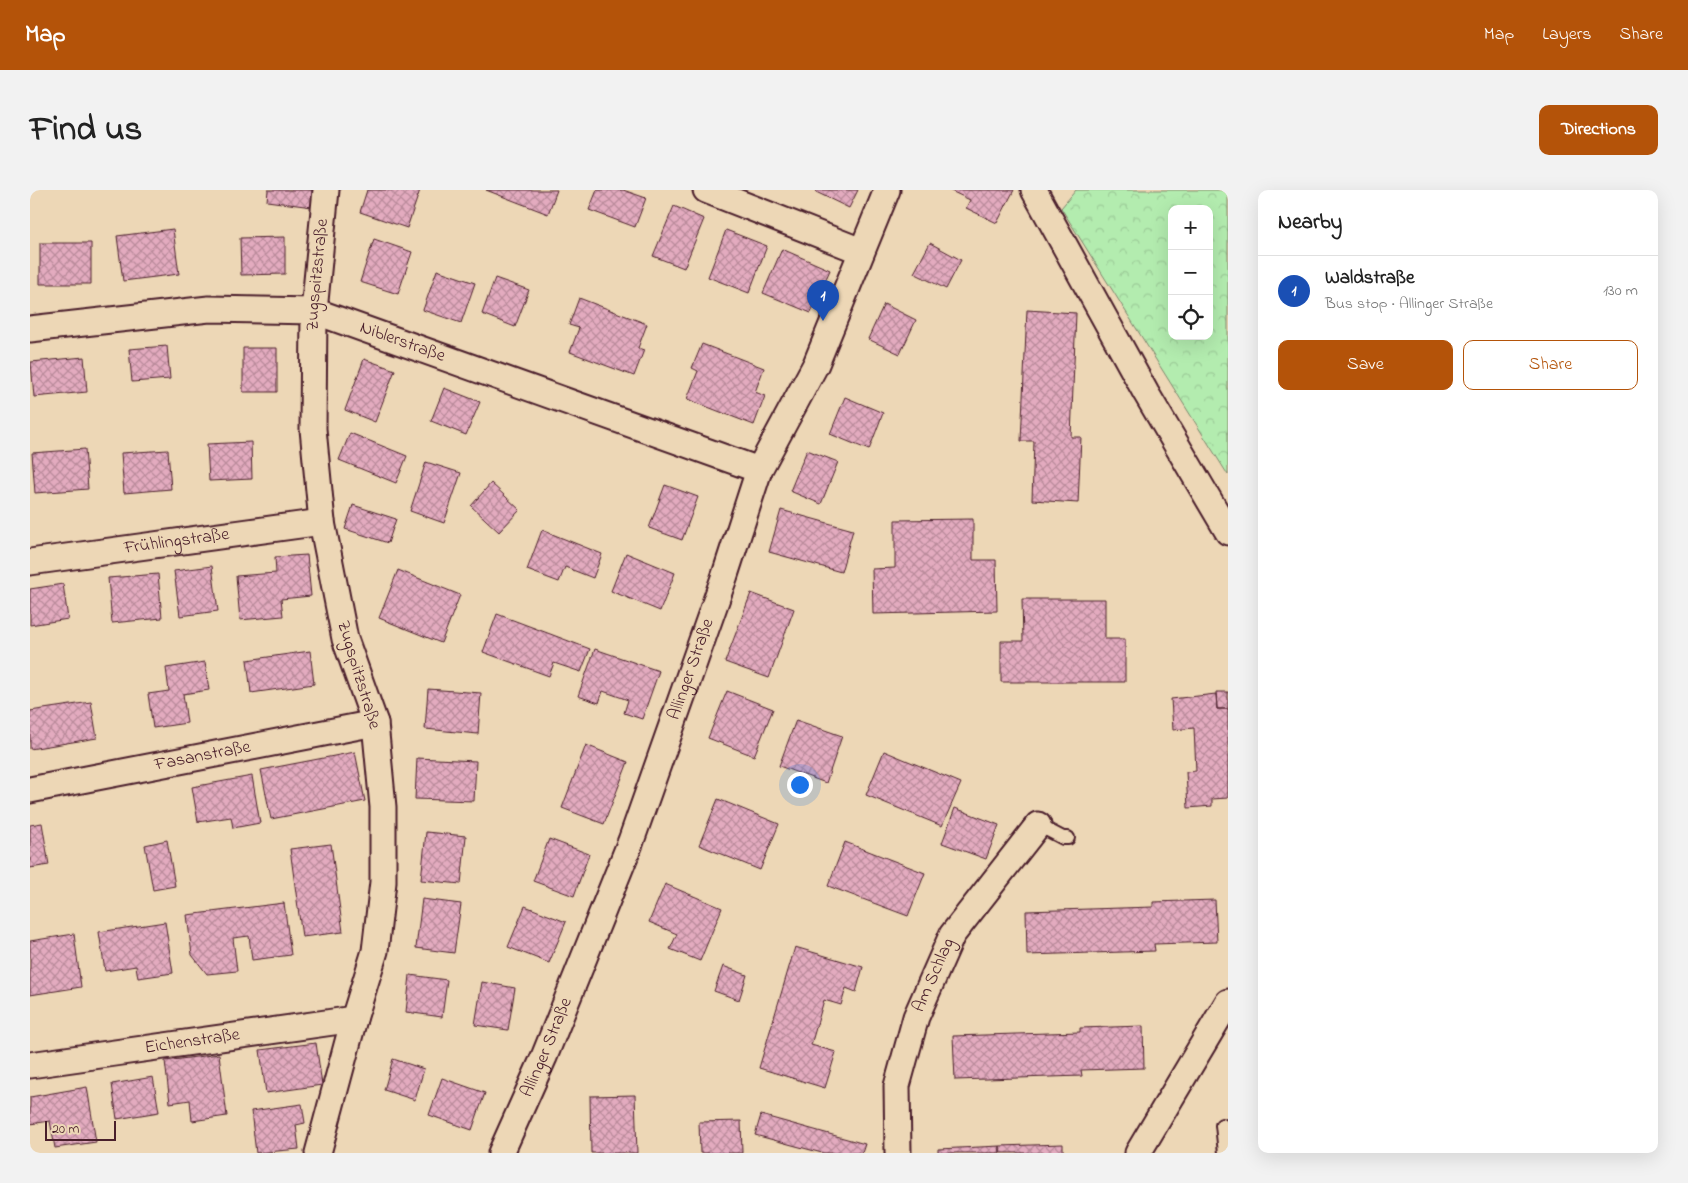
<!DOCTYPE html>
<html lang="en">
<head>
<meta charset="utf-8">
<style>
	body { margin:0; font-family:"Indie Flower",sans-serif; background:#f2f2f2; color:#222 }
	.controls { position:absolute; right:15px; top:15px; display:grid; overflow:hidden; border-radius:10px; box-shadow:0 5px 20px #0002 }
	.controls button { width:45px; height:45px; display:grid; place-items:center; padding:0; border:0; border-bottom:1px solid #e0e0e0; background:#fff; color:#222; font:25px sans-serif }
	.scale { position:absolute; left:15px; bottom:12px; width:71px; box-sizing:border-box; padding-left:5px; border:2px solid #4a1f2b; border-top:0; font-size:14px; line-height:18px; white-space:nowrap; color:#4a1f2b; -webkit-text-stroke:4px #edd7b6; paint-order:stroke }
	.you { position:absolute; left:769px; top:594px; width:18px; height:18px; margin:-12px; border:4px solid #fff; border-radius:50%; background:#1a73e8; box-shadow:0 0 0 8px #1a73e833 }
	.badge { display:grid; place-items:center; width:32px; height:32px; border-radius:50%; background:#b45309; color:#fff; font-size:16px; font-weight:700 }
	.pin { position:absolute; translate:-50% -41px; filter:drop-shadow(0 1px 2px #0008) }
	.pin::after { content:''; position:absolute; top:26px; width:18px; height:15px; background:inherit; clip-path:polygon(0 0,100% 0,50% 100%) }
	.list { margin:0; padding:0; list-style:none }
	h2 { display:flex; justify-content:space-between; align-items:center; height:65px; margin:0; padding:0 20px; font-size:21px }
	h2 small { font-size:16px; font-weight:400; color:#767676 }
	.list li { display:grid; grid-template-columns:32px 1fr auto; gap:15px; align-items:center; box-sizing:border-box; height:70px; padding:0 20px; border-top:1px solid #e0e0e0 }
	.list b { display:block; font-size:19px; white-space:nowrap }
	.list p { margin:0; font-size:16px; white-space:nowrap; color:#767676 }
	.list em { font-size:16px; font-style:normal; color:#767676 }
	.actions { display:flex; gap:10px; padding:15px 20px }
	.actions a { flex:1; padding:11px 0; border:1px solid #b45309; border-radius:10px; text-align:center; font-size:18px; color:#b45309 }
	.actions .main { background:#b45309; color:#fff }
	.icon { flex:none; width:28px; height:28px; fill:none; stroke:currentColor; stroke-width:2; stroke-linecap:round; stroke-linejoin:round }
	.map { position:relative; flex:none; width:1198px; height:963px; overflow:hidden; border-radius:10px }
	header { display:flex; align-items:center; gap:30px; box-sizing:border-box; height:70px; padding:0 25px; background:#b45309; color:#fff }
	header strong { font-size:24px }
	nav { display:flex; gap:28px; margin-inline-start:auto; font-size:18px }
	.intro { display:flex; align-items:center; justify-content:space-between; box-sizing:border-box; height:120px; padding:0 30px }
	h1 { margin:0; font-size:35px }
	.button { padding:12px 22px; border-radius:10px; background:#b45309; color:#fff; font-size:18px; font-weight:700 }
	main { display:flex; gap:30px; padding:0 30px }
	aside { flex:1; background:#fff; border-radius:10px; box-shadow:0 5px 20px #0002 }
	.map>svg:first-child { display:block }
	.forest { fill:url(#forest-crowns); stroke:#7e866d; fill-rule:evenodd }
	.building { fill:url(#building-cross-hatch); stroke:#4a1f2b }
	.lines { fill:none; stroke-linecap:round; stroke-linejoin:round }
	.lane-casing { stroke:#4a1f2b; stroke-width:16 }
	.street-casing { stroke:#4a1f2b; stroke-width:29 }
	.lane { stroke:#edd7b6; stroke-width:12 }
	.street { stroke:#edd7b6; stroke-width:25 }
	.labels { text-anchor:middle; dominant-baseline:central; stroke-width:4; stroke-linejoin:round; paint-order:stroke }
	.street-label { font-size:18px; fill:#4a1f2b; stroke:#edd7b6 }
</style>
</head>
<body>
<header>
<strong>Map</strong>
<nav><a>Map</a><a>Layers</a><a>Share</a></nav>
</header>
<div class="intro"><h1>Find us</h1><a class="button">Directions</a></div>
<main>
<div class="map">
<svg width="1198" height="963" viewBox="0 0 1198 963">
	<defs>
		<pattern id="forest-crowns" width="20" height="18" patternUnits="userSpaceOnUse" patternTransform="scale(1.25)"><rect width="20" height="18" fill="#b3ecaf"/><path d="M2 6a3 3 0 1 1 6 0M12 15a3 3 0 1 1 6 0" fill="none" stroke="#9bca97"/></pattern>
		<pattern id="building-cross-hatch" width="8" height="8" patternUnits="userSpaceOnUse" patternTransform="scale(1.25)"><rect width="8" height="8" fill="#e3abbf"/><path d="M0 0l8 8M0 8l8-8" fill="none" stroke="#ba8b9b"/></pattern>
	</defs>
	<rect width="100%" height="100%" fill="#edd7b6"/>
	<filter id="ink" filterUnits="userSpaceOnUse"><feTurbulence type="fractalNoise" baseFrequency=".02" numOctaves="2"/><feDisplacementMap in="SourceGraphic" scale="10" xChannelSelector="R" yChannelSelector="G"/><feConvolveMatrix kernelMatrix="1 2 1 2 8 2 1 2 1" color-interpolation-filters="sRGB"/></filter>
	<g filter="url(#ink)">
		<path class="forest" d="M1046 0H1198V285L1031 18ZM1142 19H1179V146H1142Z"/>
		<path class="building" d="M238 0H284L282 17 237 11Z
			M337 0H390L377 38 330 22Z
			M456 0H527L518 24Z
			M567 0H593L616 8 605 37 559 20Z
			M787 0H828L819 18 786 2Z
			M919 0H984L967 33 936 18 940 10Z
			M644 16 674 29 654 78 623 66Z
			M143 39 149 84 93 91 87 46Z
			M696 40 737 56 719 103 678 87Z
			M255 47V84L211 85 210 48Z
			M344 49 382 62 368 104 330 92Z
			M10 53H61V94H10Z
			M900 53 931 70 916 99 884 83Z
			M752 59 800 80 781 123 733 103Z
			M407 80 445 93 431 133 393 120Z
			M465 88 499 100 485 137 452 124Z
			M549 108 617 134 608 158 614 160 604 186 540 162 549 138 539 135Z
			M854 114 886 130 870 164 838 149Z
			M997 120 1046 123 1041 247H1051L1048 313 1002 310 1004 251H991Z
			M672 154 734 178 725 202 735 206 724 235 657 209 668 181 662 178Z
			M137 156 140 189 102 192 99 159Z
			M213 158H247V202H213Z
			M54 167 57 202 4 207 1 172Z
			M334 169 365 180 345 232 315 220Z
			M414 198 450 212 436 245 401 231Z
			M815 207 853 223 839 260 800 244Z
			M320 243 377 266 366 293 309 270Z
			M221 252 222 289 179 291 177 254Z
			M55 259 58 299 5 303 2 263Z
			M138 260 141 299 94 303 91 263Z
			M777 260 808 272 791 314 760 301Z
			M396 272 431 283 414 333 380 321Z
			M461 293 490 320 469 342 441 316Z
			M635 295 668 307 652 350 619 338Z
			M323 315 366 329 358 353 315 339Z
			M751 320 823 340 811 382 739 362Z
			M943 329V370H966L967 421 843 424 842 379 865 378V330Z
			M512 340 572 364 563 388 535 377 529 392 497 380Z
			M596 363 645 383 630 421 581 401Z
			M277 365 281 406 251 409 253 426 210 430 206 386 246 383 245 367Z
			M182 376 188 421 150 426 144 381Z
			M368 380 430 405 411 453 349 428Z
			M128 384 132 428 82 433 78 388Z
			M33 394 38 429 0 435V399Z
			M721 403 764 419 739 488 695 472Z
			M992 409H1075V449H1095V492H971V451H993Z
			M467 424 560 459 551 482 524 473 519 486 453 462Z
			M565 459 629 481 612 529 594 523 598 510 573 501 569 513 548 506Z
			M280 461 284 494 221 503 217 470Z
			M175 472 179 500 153 504 157 533 123 538 118 504 139 501 136 478Z
			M398 499 451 503 448 544 395 539Z
			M697 501 743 519 724 566 678 548Z
			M1186 502H1198V519H1187Z
			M1186 504 1187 519H1198V608L1182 609V616L1158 618 1156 582 1166 581 1164 538 1143 540 1141 509Z
			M61 512 67 548 0 559V521Z
			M766 530 812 546 796 593 749 576Z
			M556 555 598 572 574 634 532 618Z
			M854 561 931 593 912 636 836 605Z
			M325 562 335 611 241 629 231 580Z
			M387 568 446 571 444 611 385 609Z
			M222 586 230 633 203 638 201 627 168 632 162 597Z
			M688 609 749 634 730 680 669 655Z
			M925 618 969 635 956 669 912 653Z
			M12 633 19 675 0 678V635Z
			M396 642 436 646 431 694 391 690Z
			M519 649 559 664 544 706 503 691Z
			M137 650 145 696 123 700 115 655Z
			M815 652 895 683 878 726 798 696Z
			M301 654 313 742 272 747 260 659Z
			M635 694 692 718 670 771 640 759 647 744 619 732Z
			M392 709 431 714 424 763 386 758Z
			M1185 710 1187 752 1124 754 1125 761 997 765 996 721 1123 717V712Z
			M254 713 261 765 222 770 219 746 203 748 207 781 177 784 162 765 157 725Z
			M495 716 536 732 519 773 478 757Z
			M135 732 143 783 108 788 106 776 75 781 69 742Z
			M44 744 51 797 0 805V751Z
			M765 757 833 777 826 802 816 798 811 815 794 810 781 855 806 862 795 898 729 878Z
			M693 776 717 785 709 810 684 801Z
			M380 785 417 790 412 827 376 822Z
			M452 792 485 798 478 840 445 835Z
			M1113 836 1114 878 1051 880 1052 886 925 890 923 846 1050 842V838Z
			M286 853 292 895 236 903 230 860Z
			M189 864 197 926 162 931 160 910 140 913 135 871Z
			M363 869 394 879 385 910 354 900Z
			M123 887 129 922 87 929 82 894Z
			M412 888 455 903 442 940 399 925Z
			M57 897 66 952 25 958 20 931 0 934V907Z
			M605 905 607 963H561L560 906Z
			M272 914 275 933 266 935 269 959 226 963 221 921Z
			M731 925 835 954 832 963H792L725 945Z
			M711 931 712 963H670L669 932Z
			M1033 954V963H970V956Z
			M970 956V963H908V959Z"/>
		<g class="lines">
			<g class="lane-casing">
				<path id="lane" d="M1008 635 1033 648H1038
					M1192 935 1195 963"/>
			</g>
			<g class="street-casing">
				<g id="street">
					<path d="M676 0 831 61"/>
					<path d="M1004 0 1116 203 1198 342"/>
					<path id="s1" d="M0 139 179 119 284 121 729 280"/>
					<path id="s2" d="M0 372 292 332"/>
					<path id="s3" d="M0 600 345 533"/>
					<path id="s4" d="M0 875 324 829"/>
					<path id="s5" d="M288 963 324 829 345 761 353 692V617L345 533 315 449 292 332 283 239 284 121 296 0"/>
					<path id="s6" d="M471 963 514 867 601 651 695 385 729 280 786 174 857 0"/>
					<path id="s7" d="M868 963 867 896 886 827 922 745 1008 635"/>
					<path d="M1108 963 1198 812"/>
				</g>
			</g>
			<use href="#lane" class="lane"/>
			<use href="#street" class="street"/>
		</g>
	</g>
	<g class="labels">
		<g class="street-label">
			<text stroke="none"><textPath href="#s5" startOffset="895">Zugspitzstraße</textPath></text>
			<text stroke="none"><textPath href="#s1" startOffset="379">Niblerstraße</textPath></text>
			<text stroke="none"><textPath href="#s2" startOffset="148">Frühlingstraße</textPath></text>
			<text stroke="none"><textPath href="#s6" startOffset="520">Allinger Straße</textPath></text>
			<text transform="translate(328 485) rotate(73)">Zugspitzstraße</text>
			<text stroke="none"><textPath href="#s3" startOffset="176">Fasanstraße</textPath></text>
			<text stroke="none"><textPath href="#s7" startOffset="184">Am Schlag</textPath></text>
			<text stroke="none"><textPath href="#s4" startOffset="164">Eichenstraße</textPath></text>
			<text stroke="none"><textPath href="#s6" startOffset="115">Allinger Straße</textPath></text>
		</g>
	</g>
</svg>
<div class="controls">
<button>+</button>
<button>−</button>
<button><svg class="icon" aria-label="locate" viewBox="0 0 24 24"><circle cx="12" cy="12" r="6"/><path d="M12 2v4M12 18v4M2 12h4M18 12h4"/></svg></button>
</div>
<div class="scale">20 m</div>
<div class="you"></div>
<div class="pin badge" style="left:793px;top:131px;background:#1a4fb4">1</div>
</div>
<aside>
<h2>Nearby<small></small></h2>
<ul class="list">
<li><span class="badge" style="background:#1a4fb4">1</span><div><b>Waldstraße</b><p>Bus stop · Allinger Straße</p></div><em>130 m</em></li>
</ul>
<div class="actions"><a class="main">Save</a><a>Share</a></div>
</aside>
</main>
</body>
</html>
